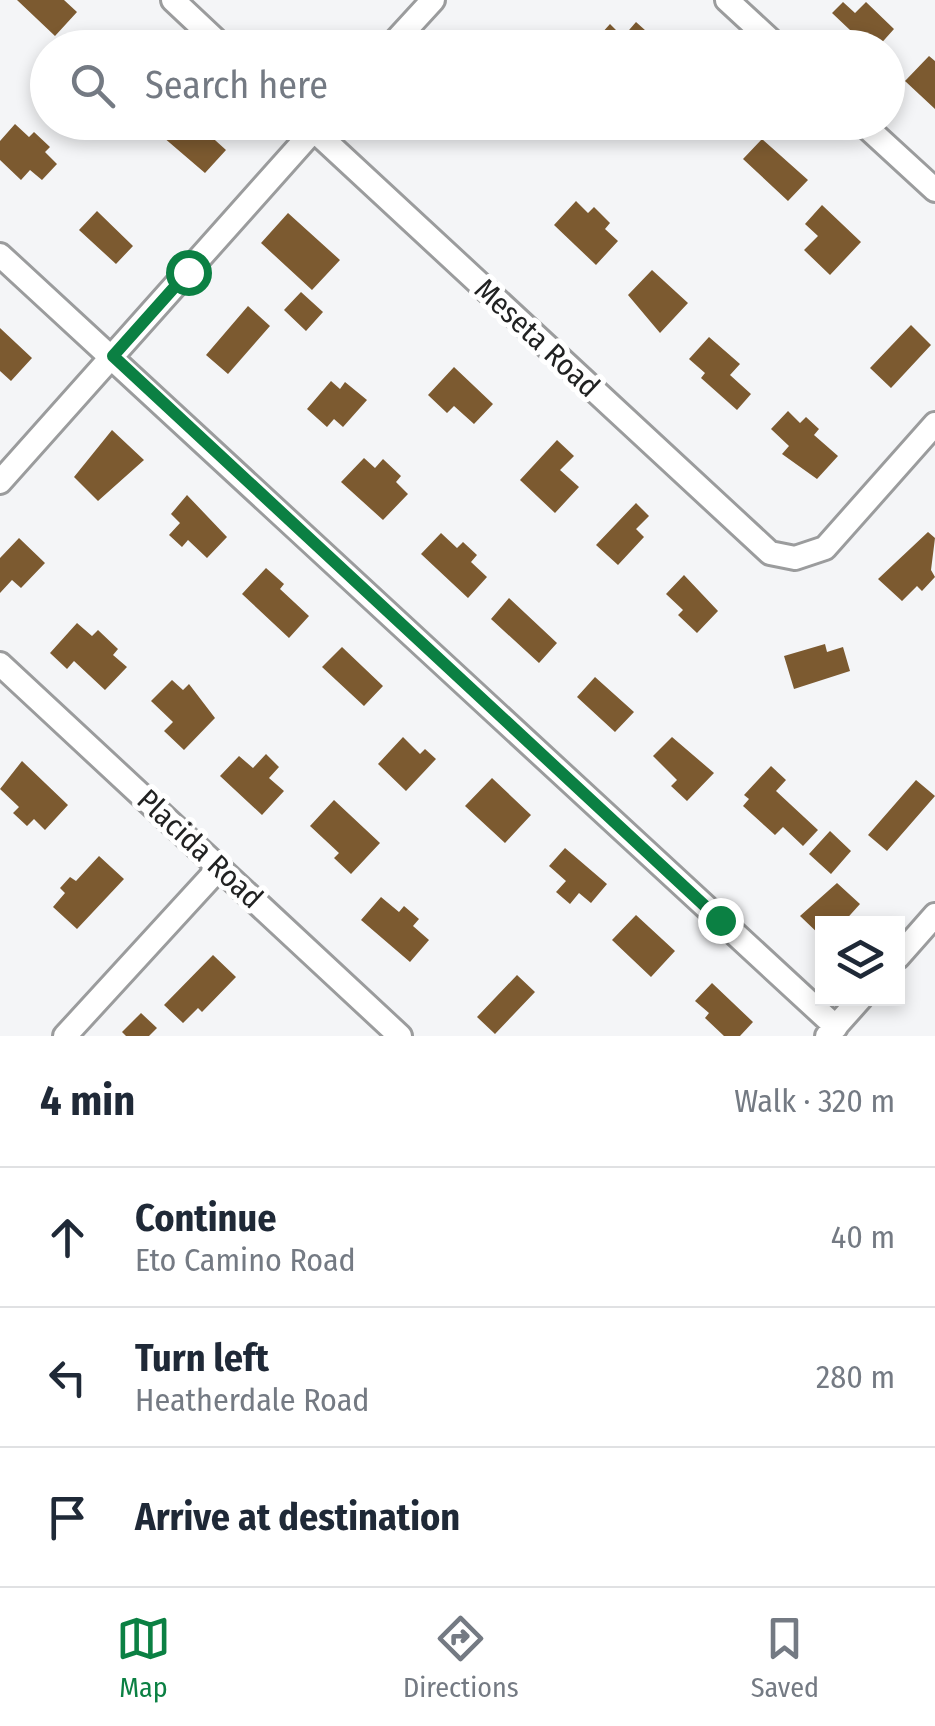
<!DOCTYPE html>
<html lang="en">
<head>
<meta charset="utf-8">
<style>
	body { margin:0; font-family:"Fira Sans Condensed",sans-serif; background:#f2f2f3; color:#1f2937 }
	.controls { position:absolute; right:30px; bottom:30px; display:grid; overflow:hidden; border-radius:0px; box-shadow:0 5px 15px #0003 }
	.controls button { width:90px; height:90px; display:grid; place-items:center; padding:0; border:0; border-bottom:2px solid #e0e1e3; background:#fff; color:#1f2937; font:50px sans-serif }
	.stop { position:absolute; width:30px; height:30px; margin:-22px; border:8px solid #0b8043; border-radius:50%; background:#fff }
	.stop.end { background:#0b8043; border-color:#fff; box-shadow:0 2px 10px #0008 }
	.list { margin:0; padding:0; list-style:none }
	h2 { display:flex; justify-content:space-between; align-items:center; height:130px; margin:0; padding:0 40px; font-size:42px }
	h2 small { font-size:32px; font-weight:400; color:#747a83 }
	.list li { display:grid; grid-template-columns:65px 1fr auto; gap:30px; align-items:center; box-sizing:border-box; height:140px; padding:0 40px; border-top:2px solid #e0e1e3 }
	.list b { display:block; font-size:38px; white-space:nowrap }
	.list p { margin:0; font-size:32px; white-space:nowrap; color:#747a83 }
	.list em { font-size:32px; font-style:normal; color:#747a83 }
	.icon { flex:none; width:55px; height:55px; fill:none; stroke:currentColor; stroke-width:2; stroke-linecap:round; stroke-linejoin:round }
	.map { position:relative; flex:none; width:935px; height:1036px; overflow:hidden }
	.search { position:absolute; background:#fff; box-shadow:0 5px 15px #0003; left:30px; right:30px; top:30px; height:110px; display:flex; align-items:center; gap:25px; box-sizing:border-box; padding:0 35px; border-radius:55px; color:#747a83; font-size:38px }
	.sheet { height:550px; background:#fff }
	nav { display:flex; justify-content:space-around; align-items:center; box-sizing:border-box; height:140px; border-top:2px solid #e0e1e3; background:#fff; font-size:28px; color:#747a83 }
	nav a { display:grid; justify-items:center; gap:5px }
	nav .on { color:#0b8043 }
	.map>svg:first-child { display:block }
	.building { fill:#7c5a30 }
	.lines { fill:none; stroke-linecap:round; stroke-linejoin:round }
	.minor-casing { stroke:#9b9c9d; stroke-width:28 }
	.minor { stroke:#fff; stroke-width:22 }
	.route { stroke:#0b8043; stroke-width:12 }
	.labels { text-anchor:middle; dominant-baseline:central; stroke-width:10; stroke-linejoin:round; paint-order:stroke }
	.street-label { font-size:30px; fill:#212222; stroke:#fff }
</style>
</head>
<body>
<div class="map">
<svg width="935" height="1036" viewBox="0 0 935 1036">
	<rect width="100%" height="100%" fill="#f4f5f7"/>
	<path class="building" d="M17 0H64L77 12 55 36Z
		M843 2 855 13 866 2 894 29 877 48H869L832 13Z
		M636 22 665 48 592 44 610 24 623 37Z
		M929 56 935 61V109L905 81Z
		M163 122H195L226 150 205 173 156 131Z
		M15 124 29 137 34 132 50 147 45 152 57 164 42 180 30 170 21 180 0 160V141Z
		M762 139 808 180 788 201 743 159Z
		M576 201 588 213 594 207 610 223 605 229 618 241 596 265 554 225Z
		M822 205 861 242 830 275 804 250 818 236 805 224Z
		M97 211 133 246 116 264 79 230Z
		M288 213 340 260 312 290 261 243Z
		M652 270 688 303 660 333 628 295Z
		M301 292 323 312 306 331 284 310Z
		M248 306 270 326 228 374 206 355Z
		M911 325 931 345 891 388 870 368Z
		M0 328 32 358 11 381 0 371Z
		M709 337 740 364 730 375 751 394 737 410 701 378 705 373 689 359Z
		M454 367 493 404 474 424 454 406 447 413 428 395Z
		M331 381 340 389 345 382 367 400 343 427 334 419 327 427 307 409Z
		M788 411 800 423 806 417 819 429 814 435 838 456 817 479 782 454 789 446 771 429Z
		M112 430 144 460 98 501 74 477Z
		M557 440 574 456 560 470 579 487 555 513 520 480Z
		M364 458 375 468 383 459 401 476 396 482 408 494 383 520 341 482Z
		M187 495 227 537 207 558 188 540 182 547 169 535 180 523 171 514Z
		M636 503 649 516 636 529 644 537 618 565 596 545Z
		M928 532 935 538 931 570 935 577 922 591 917 586 902 601 878 579Z
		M441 533 457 548 463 542 477 555 471 562 487 577 468 598 421 554Z
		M19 538 45 563 21 588 12 580 0 593V558Z
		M266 568 284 584 280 589 309 616 289 638 242 594Z
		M684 575 718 611 697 633 678 615 683 610 666 594Z
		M509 598 557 643 539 663 491 619Z
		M77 623 92 636 98 630 118 649 113 655 127 667 105 690 74 661 67 669 50 653Z
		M825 644 827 652 843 647 850 671 794 689 784 656Z
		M342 647 383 686 364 706 322 667Z
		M595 677 634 712 615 732 577 697Z
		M172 680 183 690 189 684 215 718 184 750 164 731 173 722 151 701Z
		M403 737 420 754 425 749 436 759 406 791 378 764Z
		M672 737 714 773 687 801 671 786 677 780 653 756Z
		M266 754 279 767 269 778 284 791 262 815 220 776 239 756 253 768Z
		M22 761 68 805 45 830 34 819 27 826 13 813 19 807 0 789Z
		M771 766 786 780 776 791 818 830 803 846 783 827 775 835 743 806 749 799 744 795Z
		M492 778 531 815 505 843 465 806Z
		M916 780 935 796 887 851 868 835Z
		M334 800 380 843 351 874 334 858 339 853 310 826Z
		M830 831 851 851 831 874 809 854Z
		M565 848 607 884 591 903 579 893 570 904 556 892 566 881 549 866Z
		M99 856 124 879 77 929 53 907 65 893 60 888 70 877 76 881Z
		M837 883 860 904 842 924H822V937L800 916Z
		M381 897 399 912 404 906 419 919 413 926 429 940 410 962 361 920Z
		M636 915 675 951 651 977 612 940Z
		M213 955 236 977 202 1012 198 1008 183 1023 164 1005Z
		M517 975 535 992 495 1034 477 1017Z
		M712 983 753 1022 740 1036H724L705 1018 709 1013 695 1001Z
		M141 1013 157 1028 149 1036H126L122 1032Z"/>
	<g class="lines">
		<g class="minor-casing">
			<path id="minor" d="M173 0 224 48
				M727 0 779 48
				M389 48 433 0
				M305 122 770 553 795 558 825 548 935 424
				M861 122 935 190
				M0 255 836 1027
				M0 482 321 122
				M0 664 400 1036
				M898 957 935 915
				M65 1036 220 867
				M827 1036 861 998"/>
		</g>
		<use href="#minor" class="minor"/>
	</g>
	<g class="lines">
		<path class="route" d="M188 272 113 356 720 920"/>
	</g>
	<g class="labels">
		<g class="street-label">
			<text transform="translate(537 338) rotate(43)">Meseta Road</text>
			<text transform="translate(200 849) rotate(43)">Placida Road</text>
		</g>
	</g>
</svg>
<div class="controls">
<button><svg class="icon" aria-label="layers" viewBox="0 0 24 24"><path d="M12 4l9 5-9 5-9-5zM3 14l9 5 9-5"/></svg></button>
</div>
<div class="stop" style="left:188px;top:272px"></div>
<div class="stop end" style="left:720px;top:920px"></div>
<div class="search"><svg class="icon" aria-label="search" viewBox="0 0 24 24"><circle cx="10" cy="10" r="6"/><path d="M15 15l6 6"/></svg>Search here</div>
</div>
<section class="sheet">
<h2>4 min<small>Walk · 320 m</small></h2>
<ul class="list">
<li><svg class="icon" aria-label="ahead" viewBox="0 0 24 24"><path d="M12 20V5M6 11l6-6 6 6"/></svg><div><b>Continue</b><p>Eto Camino Road</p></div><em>40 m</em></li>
<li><svg class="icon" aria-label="left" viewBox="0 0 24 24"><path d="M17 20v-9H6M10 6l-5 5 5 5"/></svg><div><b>Turn left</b><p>Heatherdale Road</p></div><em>280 m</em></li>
<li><svg class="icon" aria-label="arrive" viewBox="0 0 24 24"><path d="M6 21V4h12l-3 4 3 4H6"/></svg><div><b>Arrive at destination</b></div></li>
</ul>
</section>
<nav>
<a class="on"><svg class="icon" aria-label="map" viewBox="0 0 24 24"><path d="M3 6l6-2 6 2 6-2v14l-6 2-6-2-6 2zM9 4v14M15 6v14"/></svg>Map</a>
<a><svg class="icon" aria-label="directions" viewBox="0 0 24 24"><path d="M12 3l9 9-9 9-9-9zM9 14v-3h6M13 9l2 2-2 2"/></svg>Directions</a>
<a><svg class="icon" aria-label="saved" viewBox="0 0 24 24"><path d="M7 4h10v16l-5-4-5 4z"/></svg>Saved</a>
</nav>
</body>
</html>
